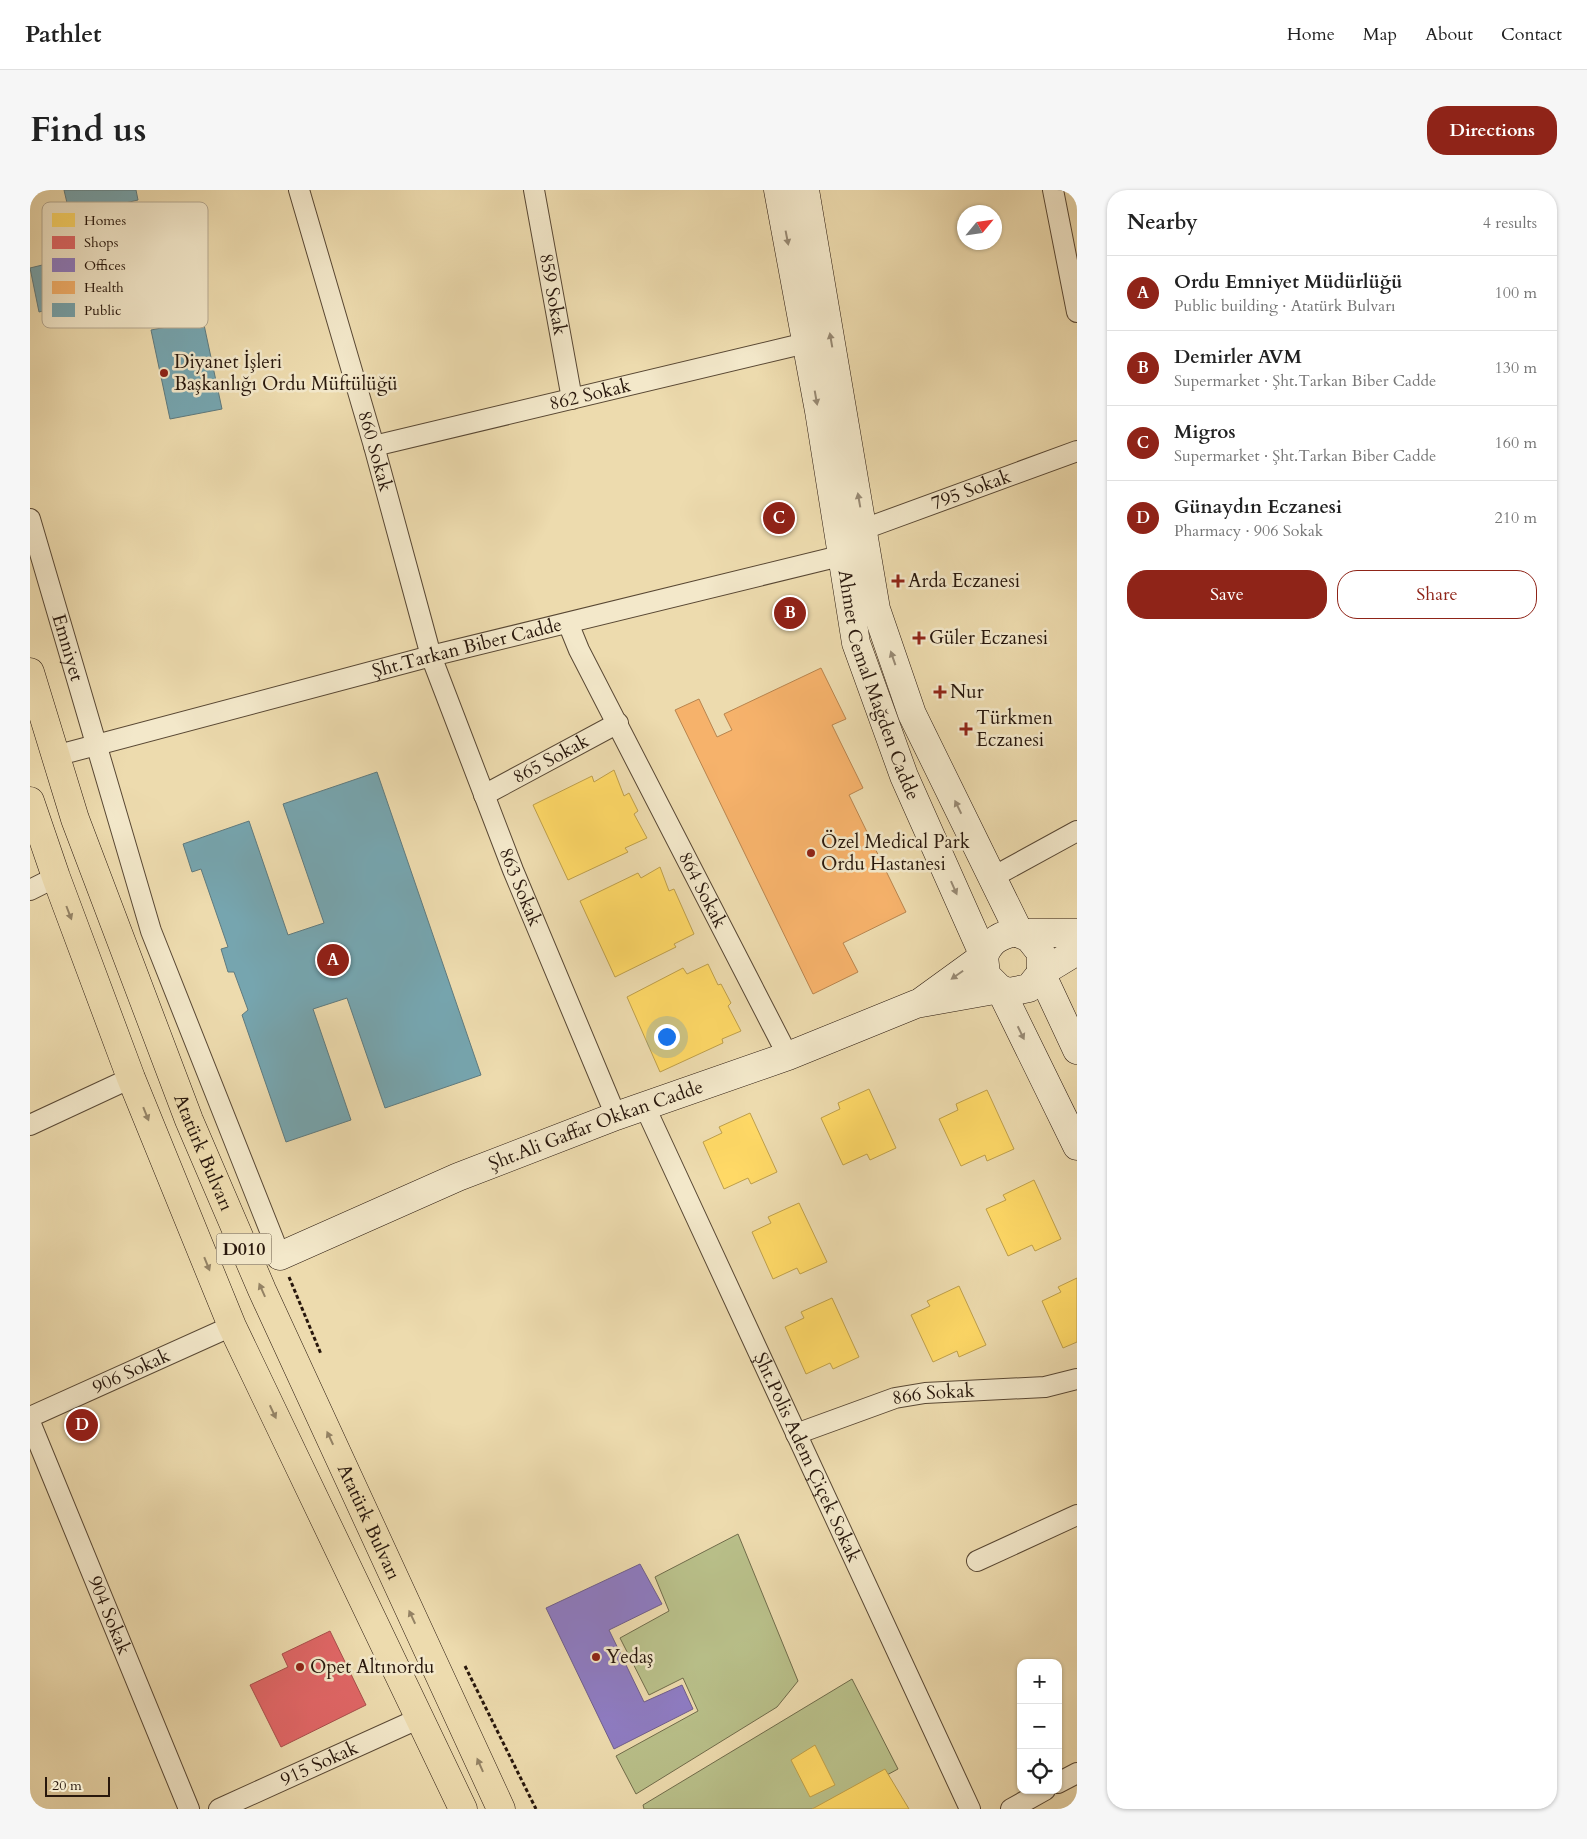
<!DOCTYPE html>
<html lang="en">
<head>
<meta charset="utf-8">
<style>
	body { margin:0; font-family:Cardo,serif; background:#f6f6f6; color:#222 }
	.controls { position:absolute; right:15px; bottom:15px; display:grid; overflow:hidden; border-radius:10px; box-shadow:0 1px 4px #0004 }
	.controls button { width:45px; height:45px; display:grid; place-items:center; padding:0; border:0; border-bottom:1px solid #e0e0e0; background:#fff; color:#222; font:25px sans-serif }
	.compass { position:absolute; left:927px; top:15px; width:45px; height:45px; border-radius:50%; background:#fff; box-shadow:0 1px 4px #0004; rotate:61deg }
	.scale { position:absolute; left:15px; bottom:12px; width:65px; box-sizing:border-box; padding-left:5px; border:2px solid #28170c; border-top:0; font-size:14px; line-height:18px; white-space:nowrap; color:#28170c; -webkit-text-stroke:4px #f3e8ca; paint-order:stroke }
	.you { position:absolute; left:636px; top:846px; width:18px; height:18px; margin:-12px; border:4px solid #fff; border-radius:50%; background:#1a73e8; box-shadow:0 0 0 8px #1a73e833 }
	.badge { display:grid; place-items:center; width:32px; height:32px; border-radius:50%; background:#8f2418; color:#fff; font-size:16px; font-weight:700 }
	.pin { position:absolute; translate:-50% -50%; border:2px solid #fff; box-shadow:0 1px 5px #0006 }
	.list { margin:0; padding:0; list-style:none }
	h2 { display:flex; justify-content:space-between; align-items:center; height:65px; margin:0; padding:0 20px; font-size:21px }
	h2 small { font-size:16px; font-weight:400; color:#767676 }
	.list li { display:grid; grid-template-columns:32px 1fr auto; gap:15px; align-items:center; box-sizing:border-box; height:75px; padding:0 20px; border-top:1px solid #e0e0e0 }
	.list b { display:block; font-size:19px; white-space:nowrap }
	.list p { margin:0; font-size:16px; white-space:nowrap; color:#767676 }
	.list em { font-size:16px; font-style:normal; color:#767676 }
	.actions { display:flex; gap:10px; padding:15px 20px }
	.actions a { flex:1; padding:11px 0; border:1px solid #8f2418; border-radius:20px; text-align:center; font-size:18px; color:#8f2418 }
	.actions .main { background:#8f2418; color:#fff }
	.icon { flex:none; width:28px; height:28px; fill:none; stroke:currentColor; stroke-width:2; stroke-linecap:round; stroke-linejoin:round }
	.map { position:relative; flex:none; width:1047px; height:1619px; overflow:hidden; border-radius:20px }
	header { display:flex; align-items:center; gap:30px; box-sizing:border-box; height:70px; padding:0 25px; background:#fff; border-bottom:1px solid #e0e0e0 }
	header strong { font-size:24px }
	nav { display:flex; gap:28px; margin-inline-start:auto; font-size:18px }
	.intro { display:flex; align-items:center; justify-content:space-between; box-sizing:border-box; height:120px; padding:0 30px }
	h1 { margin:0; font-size:35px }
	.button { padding:12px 22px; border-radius:20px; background:#8f2418; color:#fff; font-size:18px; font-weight:700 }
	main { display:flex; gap:30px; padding:0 30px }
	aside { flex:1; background:#fff; border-radius:20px; box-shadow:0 1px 4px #0004 }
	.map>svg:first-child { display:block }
	.green { fill:#b9c08a; stroke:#706c4b }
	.homes { fill:#ffd966; stroke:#be9f4b }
	.shops { fill:#e06666; stroke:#a94e4b }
	.offices { fill:#8e7cc3; stroke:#6f5e8c }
	.health { fill:#f6b26b; stroke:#b8844e }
	.public { fill:#76a5af; stroke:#5f7a7e }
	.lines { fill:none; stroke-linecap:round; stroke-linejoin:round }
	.street-casing { stroke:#594834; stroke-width:22 }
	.secondary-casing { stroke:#28170c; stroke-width:29 }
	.highway-casing { stroke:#28170c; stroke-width:29 }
	.path { stroke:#28170c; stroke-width:3; stroke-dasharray:4 2.5; stroke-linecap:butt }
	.street { stroke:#f3e8ca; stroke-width:20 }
	.secondary { stroke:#f3e8ca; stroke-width:28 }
	.highway { stroke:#eddbae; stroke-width:28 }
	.oneway { fill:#988a74 }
	.oneway2 { fill:#948365 }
	.poi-dot { fill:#8f2418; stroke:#f3e8ca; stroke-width:2 }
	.labels { text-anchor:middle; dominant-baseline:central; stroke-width:5; stroke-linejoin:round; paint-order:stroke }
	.shield { fill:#f3e8ca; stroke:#655645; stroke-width:1 }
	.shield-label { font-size:18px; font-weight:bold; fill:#28170c }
	.street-label { font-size:19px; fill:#28170c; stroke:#f3e8ca }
	.poi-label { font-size:19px; fill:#28170c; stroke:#f3e8ca; text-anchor:start }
	.key { fill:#f3e8ca; stroke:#b6a991; stroke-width:1 }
	.key-label { font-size:14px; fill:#28170c }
</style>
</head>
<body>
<header>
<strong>Pathlet</strong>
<nav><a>Home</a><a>Map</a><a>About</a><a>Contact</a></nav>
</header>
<div class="intro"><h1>Find us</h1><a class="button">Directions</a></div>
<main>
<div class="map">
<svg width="1047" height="1619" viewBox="0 0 1047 1619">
	<rect width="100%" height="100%" fill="#eddbae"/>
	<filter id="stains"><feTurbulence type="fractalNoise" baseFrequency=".004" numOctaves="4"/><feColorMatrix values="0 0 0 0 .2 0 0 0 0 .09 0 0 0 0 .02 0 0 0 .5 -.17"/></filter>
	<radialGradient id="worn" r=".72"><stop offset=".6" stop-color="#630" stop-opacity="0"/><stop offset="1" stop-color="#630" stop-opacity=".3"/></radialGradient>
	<path class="green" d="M708 1344 768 1491 747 1517 606 1604 586 1566 668 1521 653 1488 619 1505 590 1448 639 1421 625 1387Z
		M822 1489 868 1579 794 1619H614L613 1615Z"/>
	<path class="homes" d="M584 580 594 606 599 603 608 621 604 624 617 648 595 658 598 662 538 690 503 615 562 586 564 592Z
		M630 677 639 701 644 699 664 744 644 754 646 757 585 787 550 711 608 683 611 688Z
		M678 774 688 795 691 794 701 813 698 816 711 841 692 849 693 853 630 882 597 807 653 778 657 784Z
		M839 899 866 958 840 970 837 964 813 975 791 928 810 919 808 913Z
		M957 900 984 959 957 971 955 965 931 976 909 929 928 920 926 914Z
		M720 923 747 982 721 994 718 988 694 999 673 952 692 943 689 937Z
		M1004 990 1031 1049 1005 1061 1002 1055 978 1066 956 1019 976 1010 973 1005Z
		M769 1013 797 1072 770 1084 767 1078 743 1089 722 1042 741 1033 738 1027Z
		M1047 1088V1152L1033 1158 1012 1111 1031 1102 1028 1097Z
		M929 1096 956 1155 929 1167 927 1161 903 1172 881 1125 900 1116 897 1111Z
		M802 1108 829 1167 803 1179 800 1173 776 1184 755 1137 774 1128 771 1122Z
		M785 1555 805 1595 780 1607 761 1570Z
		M855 1579 879 1619H782L784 1618Z"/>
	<path class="shops" d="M300 1441 336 1515 251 1557 220 1495 258 1477 252 1464Z"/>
	<path class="offices" d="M610 1374 632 1414 579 1440 614 1512 652 1495 663 1519 584 1559 516 1418Z"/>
	<path class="health" d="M791 478 816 529 802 535 833 598 819 605 876 722 813 753 828 782 783 804 645 520 669 509 687 547 702 540 694 524Z"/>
	<path class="public" d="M34 0H106L108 10 40 26Z
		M148 42 158 85 9 122 0 78Z
		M173 130 192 219 140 229 121 140Z
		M347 582 451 885 355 918 317 808 283 819 321 930 256 952 212 825 218 820 204 782H198L191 759 198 757 171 679 162 682 153 654 219 631 258 745 294 733 253 614Z"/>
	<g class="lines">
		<g class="street-casing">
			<g id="street">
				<path id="s1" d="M269 0 344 256 401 466 483 680 586 926"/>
				<path id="s2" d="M504 0 542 209"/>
				<path d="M1023 0 1047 122"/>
				<path id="s3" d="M344 256 776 153"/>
				<path id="s4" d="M0 329 121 741 250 1066"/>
				<path id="s5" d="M834 339 1047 261"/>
				<path id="s6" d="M538 433 549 460 758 866"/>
				<path id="s7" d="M25 566 401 466 810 366"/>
				<path id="s8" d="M454 605 588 533"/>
				<path d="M963 687 1047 641"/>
				<path d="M0 700 26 687"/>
				<path id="s9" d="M615 917 940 1619"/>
				<path d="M0 935 101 888"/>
				<path id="s10" d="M0 1227 202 1136"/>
				<path id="s11" d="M0 1232 159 1619"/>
				<path id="s12" d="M766 1244 865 1208 895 1203 1015 1197 1047 1189"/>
				<path d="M947 1371 1047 1325"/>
				<path d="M1028 1593 1047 1583"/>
				<path id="s13" d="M189 1619 390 1528"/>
				<path d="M981 1619 1015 1600"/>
			</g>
		</g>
		<g class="secondary-casing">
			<g id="secondary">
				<path id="s14" d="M748 0 789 221 826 453 874 586 954 766 956 785 970 799 1047 956"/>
				<path d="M775 0 846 419 882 524 990 744 999 748 1011 763V783L1047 860"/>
				<path d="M892 811 954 766C960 752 967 747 981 743H1047"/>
				<path id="s15" d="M250 1066 428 987 586 926 758 866 886 814 970 799 979 802 999 798 1011 783 1047 761"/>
			</g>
		</g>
		<g class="highway-casing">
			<g id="highway">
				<path id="s16" d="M0 482 45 629 159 930 232 1100 471 1619"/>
				<path d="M0 611 26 687 101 888 202 1136 433 1619"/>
			</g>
		</g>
		<path class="path" d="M259 1087 291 1164
			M435 1476 506 1619"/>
		<use href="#street" class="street"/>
		<use href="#secondary" class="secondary"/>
		<use href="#highway" class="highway"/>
	</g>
	<defs><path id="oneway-solid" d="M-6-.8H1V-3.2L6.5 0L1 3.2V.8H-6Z" transform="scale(1.25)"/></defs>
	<g class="oneway">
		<use href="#oneway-solid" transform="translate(757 48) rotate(79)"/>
		<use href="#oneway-solid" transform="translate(801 150) rotate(-100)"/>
		<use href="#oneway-solid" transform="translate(786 208) rotate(80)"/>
		<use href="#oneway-solid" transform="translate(829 310) rotate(-100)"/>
		<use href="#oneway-solid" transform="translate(863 468) rotate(-109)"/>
		<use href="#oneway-solid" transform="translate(928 617) rotate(-116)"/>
		<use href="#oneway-solid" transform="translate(924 698) rotate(66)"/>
		<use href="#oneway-solid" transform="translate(927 785) rotate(145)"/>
		<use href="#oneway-solid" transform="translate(991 843) rotate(64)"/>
	</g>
	<g class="oneway2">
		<use href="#oneway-solid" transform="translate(39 723) rotate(69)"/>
		<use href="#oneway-solid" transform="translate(116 924) rotate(68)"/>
		<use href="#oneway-solid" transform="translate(177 1074) rotate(68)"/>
		<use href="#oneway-solid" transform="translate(232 1100) rotate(-114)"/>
		<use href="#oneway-solid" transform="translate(243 1222) rotate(65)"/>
		<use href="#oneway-solid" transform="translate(300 1248) rotate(-115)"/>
		<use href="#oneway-solid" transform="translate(382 1427) rotate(-115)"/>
		<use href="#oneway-solid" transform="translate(450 1575) rotate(-114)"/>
	</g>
	<g class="poi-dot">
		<circle cx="134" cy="183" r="5"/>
		<path d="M865.5 383.5h5v5h5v5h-5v5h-5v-5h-5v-5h5z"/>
		<path d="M886.5 440.5h5v5h5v5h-5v5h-5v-5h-5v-5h5z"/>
		<path d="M907.5 494.5h5v5h5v5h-5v5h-5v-5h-5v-5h5z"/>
		<path d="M933.5 531.5h5v5h5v5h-5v5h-5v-5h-5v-5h5z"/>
		<circle cx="781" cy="663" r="5"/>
		<circle cx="566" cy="1467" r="5"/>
		<circle cx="270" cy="1477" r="5"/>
	</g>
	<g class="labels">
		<rect class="shield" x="186.5" y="1043.5" width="55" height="31" rx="4"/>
		<g class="shield-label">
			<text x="214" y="1059">D010</text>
		</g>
		<g class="street-label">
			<text stroke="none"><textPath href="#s2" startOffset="106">859 Sokak</textPath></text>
			<text stroke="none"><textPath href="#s3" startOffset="222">862 Sokak</textPath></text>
			<text stroke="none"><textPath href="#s1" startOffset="272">860 Sokak</textPath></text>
			<text stroke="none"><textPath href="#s5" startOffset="114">795 Sokak</textPath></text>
			<text stroke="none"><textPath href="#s4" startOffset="134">Emniyet</textPath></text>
			<text stroke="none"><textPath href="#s7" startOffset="426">Şht.Tarkan Biber Cadde</textPath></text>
			<text stroke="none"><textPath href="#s14" startOffset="506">Ahmet Cemal Mağden Cadde</textPath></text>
			<text stroke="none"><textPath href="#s8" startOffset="76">865 Sokak</textPath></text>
			<text stroke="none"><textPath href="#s1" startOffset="732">863 Sokak</textPath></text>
			<text stroke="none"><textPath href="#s6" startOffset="299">864 Sokak</textPath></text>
			<text stroke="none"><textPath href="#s15" startOffset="342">Şht.Ali Gaffar Okkan Cadde</textPath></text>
			<text stroke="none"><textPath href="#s16" startOffset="511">Atatürk Bulvarı</textPath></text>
			<text stroke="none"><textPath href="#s10" startOffset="111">906 Sokak</textPath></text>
			<text stroke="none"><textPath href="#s12" startOffset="144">866 Sokak</textPath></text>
			<text stroke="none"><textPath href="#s9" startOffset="386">Şht.Polis Adem Çiçek Sokak</textPath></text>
			<text stroke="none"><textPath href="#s16" startOffset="916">Atatürk Bulvarı</textPath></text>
			<text stroke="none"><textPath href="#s11" startOffset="209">904 Sokak</textPath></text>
			<text stroke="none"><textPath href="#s13" startOffset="110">915 Sokak</textPath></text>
		</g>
		<g class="poi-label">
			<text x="144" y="172">Diyanet İşleri<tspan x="144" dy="22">Başkanlığı Ordu Müftülüğü</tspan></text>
			<text x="878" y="391">Arda Eczanesi</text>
			<text x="899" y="448">Güler Eczanesi</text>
			<text x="920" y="502">Nur</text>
			<text x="946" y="528">Türkmen<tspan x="946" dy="22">Eczanesi</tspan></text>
			<text x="791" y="652">Özel Medical Park<tspan x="791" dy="22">Ordu Hastanesi</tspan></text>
			<text x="576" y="1467">Yedaş</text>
			<text x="280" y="1477">Opet Altınordu</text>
		</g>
	</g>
	<rect x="12" y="12" width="166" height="126" rx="8" class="key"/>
	<rect x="22" y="23" width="23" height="14" fill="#ffd966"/>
	<rect x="22" y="46" width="23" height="13" fill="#e06666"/>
	<rect x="22" y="68" width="23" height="14" fill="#8e7cc3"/>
	<rect x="22" y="91" width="23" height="13" fill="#f6b26b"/>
	<rect x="22" y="113" width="23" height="14" fill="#76a5af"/>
	<g class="key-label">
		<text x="54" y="35">Homes</text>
		<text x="54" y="57">Shops</text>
		<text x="54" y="80">Offices</text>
		<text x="54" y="102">Health</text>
		<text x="54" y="125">Public</text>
	</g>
	<rect width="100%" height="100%" filter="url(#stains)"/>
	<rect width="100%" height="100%" fill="url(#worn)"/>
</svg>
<div class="controls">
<button>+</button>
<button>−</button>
<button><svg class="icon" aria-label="locate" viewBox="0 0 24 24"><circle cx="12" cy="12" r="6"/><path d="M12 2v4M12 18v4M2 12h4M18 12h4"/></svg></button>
</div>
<svg class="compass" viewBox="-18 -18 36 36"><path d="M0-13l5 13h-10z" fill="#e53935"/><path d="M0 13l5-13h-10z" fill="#767676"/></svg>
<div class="scale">20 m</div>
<div class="you"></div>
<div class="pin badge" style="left:303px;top:770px">A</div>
<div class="pin badge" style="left:760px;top:423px">B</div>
<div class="pin badge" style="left:749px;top:328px">C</div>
<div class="pin badge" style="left:52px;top:1235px">D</div>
</div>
<aside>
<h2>Nearby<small>4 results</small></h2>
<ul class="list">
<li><span class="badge">A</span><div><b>Ordu Emniyet Müdürlüğü</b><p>Public building · Atatürk Bulvarı</p></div><em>100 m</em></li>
<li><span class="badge">B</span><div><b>Demirler AVM</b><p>Supermarket · Şht.Tarkan Biber Cadde</p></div><em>130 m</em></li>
<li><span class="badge">C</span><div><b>Migros</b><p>Supermarket · Şht.Tarkan Biber Cadde</p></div><em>160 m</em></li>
<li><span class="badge">D</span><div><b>Günaydın Eczanesi</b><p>Pharmacy · 906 Sokak</p></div><em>210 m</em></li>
</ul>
<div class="actions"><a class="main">Save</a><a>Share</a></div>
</aside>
</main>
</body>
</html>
